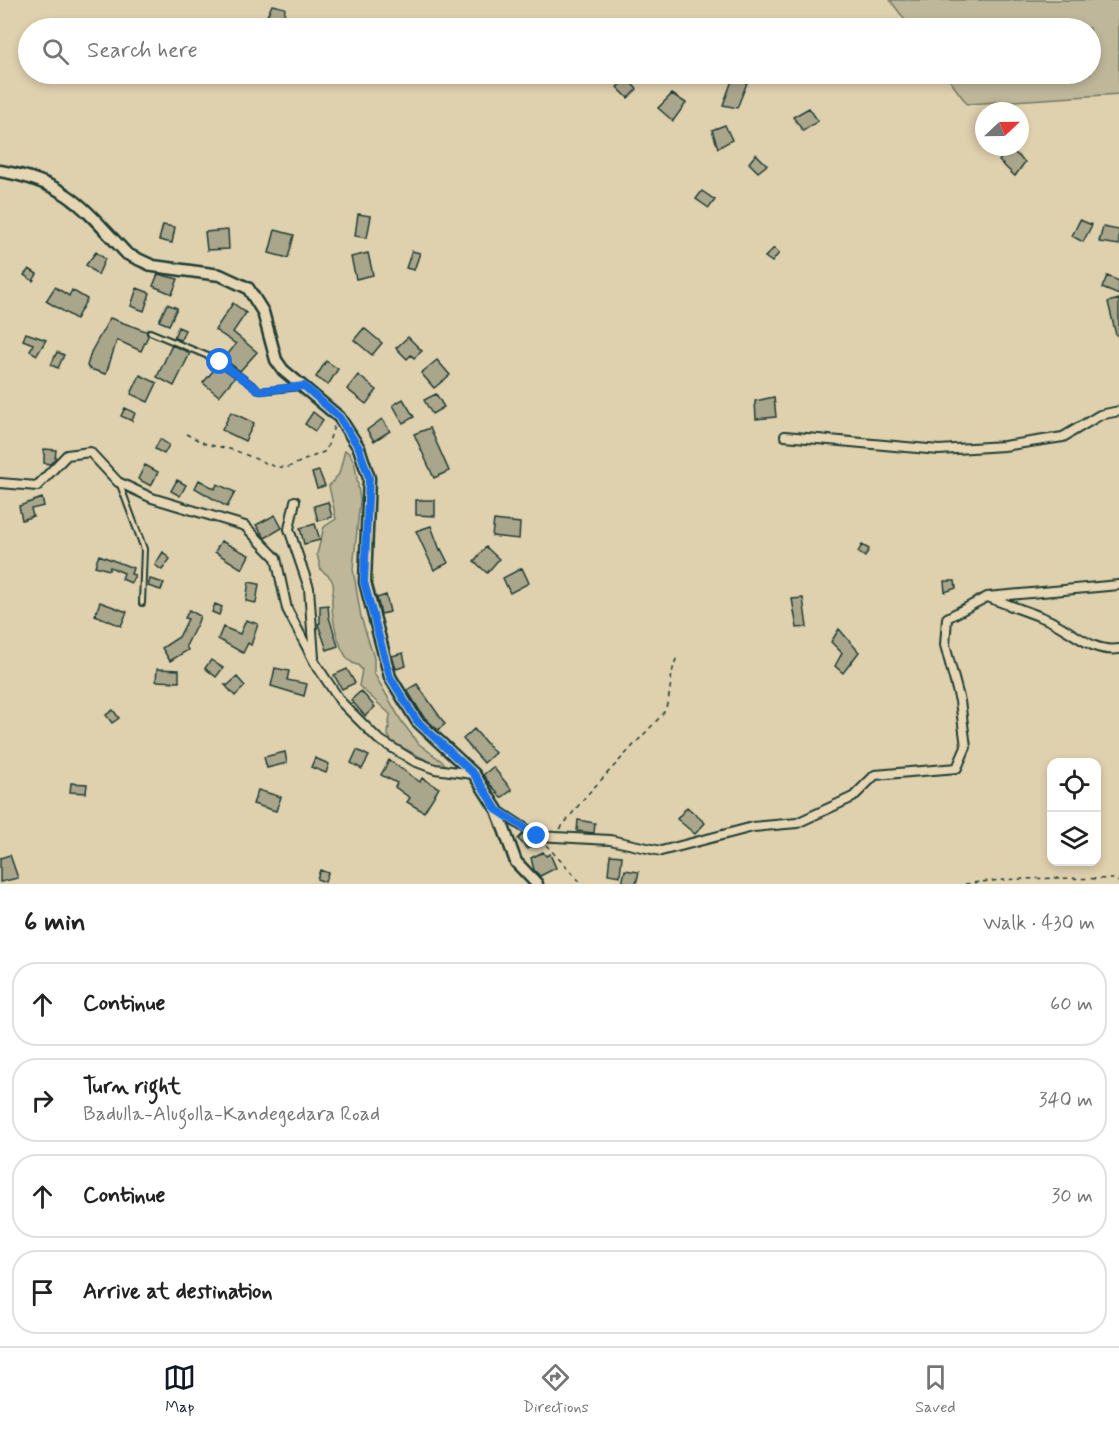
<!DOCTYPE html>
<html lang="en">
<head>
<meta charset="utf-8">
<style>
	body { margin:0; font-family:Mynerve,sans-serif; background:#f2f2f2; color:#222 }
	.controls { position:absolute; right:18px; bottom:18px; display:grid; overflow:hidden; border-radius:12px; box-shadow:0 3px 9px #0003 }
	.controls button { width:54px; height:54px; display:grid; place-items:center; padding:0; border:0; border-bottom:2px solid #e0e0e0; background:#fff; color:#222; font:30px sans-serif }
	.compass { position:absolute; left:975px; top:102px; width:54px; height:54px; border-radius:50%; background:#fff; box-shadow:0 3px 9px #0003; rotate:68deg }
	.stop { position:absolute; width:18px; height:18px; margin:-14px; border:4px solid #1a73e8; border-radius:50%; background:#fff }
	.stop.end { background:#1a73e8; border-color:#fff; box-shadow:0 2px 6px #0008 }
	.list { margin:0; padding:0; list-style:none }
	h2 { display:flex; justify-content:space-between; align-items:center; height:78px; margin:0; padding:0 24px; font-size:26px }
	h2 small { font-size:20px; font-weight:400; color:#767676 }
	.list li { display:grid; grid-template-columns:39px 1fr auto; gap:18px; align-items:center; box-sizing:border-box; height:84px; margin:0 12px 12px; padding:0 12px; border:2px solid #e0e0e0; border-radius:24px }
	.list b { display:block; font-size:22px; white-space:nowrap }
	.list p { margin:0; font-size:20px; white-space:nowrap; color:#767676 }
	.list em { font-size:20px; font-style:normal; color:#767676 }
	.icon { flex:none; width:33px; height:33px; fill:none; stroke:currentColor; stroke-width:2; stroke-linecap:round; stroke-linejoin:round }
	.map { position:relative; flex:none; width:1119px; height:884px; overflow:hidden }
	.search { position:absolute; background:#fff; box-shadow:0 3px 9px #0003; left:18px; right:18px; top:18px; height:66px; display:flex; align-items:center; gap:15px; box-sizing:border-box; padding:0 21px; border-radius:33px; color:#767676; font-size:22px }
	.sheet { height:462px; background:#fff }
	nav { display:flex; justify-content:space-around; align-items:center; box-sizing:border-box; height:84px; border-top:2px solid #e0e0e0; background:#fff; font-size:16px; color:#767676 }
	nav a { display:grid; justify-items:center; gap:3px }
	nav .on { color:#111827 }
	.map>svg:first-child { display:block }
	.green { fill:#bfb79a; stroke:#6f7a67; stroke-width:1.5 }
	.building { fill:#a9a68c; stroke:#1f3d34; stroke-width:1.5 }
	.lines { fill:none; stroke-linecap:round; stroke-linejoin:round }
	.service-casing { stroke:#1f3d34; stroke-width:8 }
	.minor-casing { stroke:#1f3d34; stroke-width:12 }
	.secondary-casing { stroke:#1f3d34; stroke-width:15 }
	.path { stroke:#1f3d34; stroke-width:1.5; stroke-dasharray:4.5 4.5; stroke-linecap:butt }
	.service { stroke:#e7d6b3; stroke-width:4 }
	.minor { stroke:#e7d6b3; stroke-width:8 }
	.secondary { stroke:#e7d6b3; stroke-width:10 }
	.route { stroke:#1a73e8; stroke-width:8 }
</style>
</head>
<body>
<div class="map">
<svg width="1119" height="884" viewBox="0 0 1119 884">
	<rect width="100%" height="100%" fill="#dfd0ae"/>
	<filter id="ink" filterUnits="userSpaceOnUse"><feTurbulence type="fractalNoise" baseFrequency=".0167" numOctaves="2"/><feDisplacementMap in="SourceGraphic" scale="12" xChannelSelector="R" yChannelSelector="G"/><feConvolveMatrix kernelMatrix="1 2 1 2 8 2 1 2 1" color-interpolation-filters="sRGB"/></filter>
	<g filter="url(#ink)">
		<path class="green" d="M890 0H1119V94L967 104 945 74H1090V28H911Z
			M345 450 350 454 355 465 360 500 353 569 361 617 374 658V673L402 722 419 744 444 763 447 771 392 742 388 735 390 714 359 686 362 670 358 665C340 663 332 619 332 603 331 596 335 590 333 584 332 577 326 574 321 570L317 554 324 527 336 519 329 486 339 474Z"/>
		<path class="building" d="M272 5 285 8 283 24 266 18Z
			M733 78 747 83 737 108 723 105Z
			M627 79 637 89 628 98 617 87Z
			M672 94 686 103 673 121 658 108Z
			M809 108 818 121 803 131 793 117Z
			M725 125 732 140 718 148 712 130Z
			M1008 147 1025 162 1015 176 999 161Z
			M756 154 767 165 758 172 749 163Z
			M702 191 715 200 709 208 696 199Z
			M358 214 371 216 367 238 355 236Z
			M1080 220 1092 225 1083 242 1072 236Z
			M163 225 175 227 172 243 159 240Z
			M1103 227 1119 230V245L1099 242Z
			M228 230 229 249 207 250 205 232Z
			M275 230 294 235 288 258 269 253Z
			M774 248 779 253 772 262 765 257Z
			M412 251 420 253 414 270 406 268Z
			M96 252 105 259 98 275 86 265Z
			M368 253 373 275 356 279 351 257Z
			M29 269 37 274 33 281 24 275Z
			M158 274 178 279 172 294 153 286Z
			M1107 276 1119 281V295L1102 288Z
			M55 287 69 296 72 290 87 299 76 319 46 301Z
			M137 288 150 293 144 311 131 306Z
			M1119 299V335H1116L1108 302Z
			M233 303 246 313 233 332 257 352 240 371 224 359 236 344 215 330Z
			M167 304 177 308 169 325 159 321Z
			M110 318 146 331 148 336 141 351 117 340 106 374 90 369 87 366 91 352Z
			M178 327 185 330 181 340 174 338Z
			M364 328 382 343 372 355 354 340Z
			M26 333 46 340 37 355 30 351 33 344 23 340Z
			M408 337 422 351 414 358 411 355 407 359 396 348Z
			M172 345 190 353 174 386 157 377Z
			M57 352 64 355 58 368 51 365Z
			M437 360 450 375 434 388 421 373Z
			M326 361 338 369 328 385 316 377Z
			M218 365 235 377 219 396 203 383Z
			M140 375 157 383 148 402 131 394Z
			M358 375 377 390 366 404 347 389Z
			M436 394 444 407 432 414 424 400Z
			M774 397 776 417 756 419 755 401Z
			M403 399 414 417 403 423 393 405Z
			M125 408 135 413 132 421 121 416Z
			M231 412 254 423 245 441 222 430Z
			M313 412 323 420 315 431 305 424Z
			M382 419 390 431 374 441 367 430Z
			M430 428 449 471 434 478 414 434Z
			M160 439 169 445 164 454 155 449Z
			M44 449 56 450 55 459 50 464 44 463Z
			M145 465 158 472 151 486 138 479Z
			M319 471 325 486 317 488 312 473Z
			M177 480 186 485 180 496 171 491Z
			M199 480 215 489 217 484 235 492 227 507 195 488Z
			M42 498 44 506 31 509 33 516 22 520 19 506Z
			M416 500H435V516L416 515Z
			M328 502 332 517 318 521 314 506Z
			M275 515 282 528 265 538 256 525Z
			M494 520 520 523 519 539 492 536Z
			M315 524 320 540 304 544 300 528Z
			M431 526 440 550 441 549 448 563 434 570 416 531Z
			M221 541 249 555 242 569 215 552Z
			M862 545 869 549 865 557 858 552Z
			M486 547 499 559 487 573 474 561Z
			M163 552 170 559 162 570 155 565Z
			M99 555 133 568 131 574 135 575 131 583 122 579 124 573 110 567 109 570 95 566Z
			M522 568 529 583 510 593 503 578Z
			M150 579 164 583 161 590 148 586Z
			M944 581H955L956 588 945 592Z
			M249 582 259 584 256 603 246 601Z
			M386 595 390 612 381 614 377 598Z
			M803 598 807 627 797 628 792 599Z
			M100 602 127 612 121 626 95 615Z
			M215 604 222 607 219 615 212 612Z
			M328 605 329 617 338 646 327 650 318 624 320 623V606Z
			M189 610 200 616 198 622 186 646 188 650 170 661 162 648 179 637 188 619 185 618Z
			M246 620 258 624 251 645 248 643 243 653 218 639 223 627 240 634Z
			M839 629 859 652 843 673 835 666 842 653 831 642Z
			M403 653 406 666 396 669 392 656Z
			M211 660 223 668 216 677 205 668Z
			M275 668 289 671 287 680 307 684 304 696 271 686Z
			M157 669 179 670V682L156 681Z
			M347 669 355 683 342 689 334 675Z
			M237 677 245 686 235 696 225 685H228Z
			M417 684 445 724 438 730 423 716 407 690Z
			M361 691 375 707 365 716 351 700Z
			M113 710 119 718 112 723 106 715Z
			M474 729 495 753 484 763 463 739Z
			M357 750 369 756 362 769 351 763Z
			M285 752 287 763 267 768 264 757Z
			M315 758 329 764 326 773 311 767Z
			M389 760 420 782 422 778 439 788 424 812 407 802 410 798 395 787 397 783 381 775Z
			M493 767 512 790 501 798 483 775Z
			M71 783 87 784 86 793 70 792Z
			M258 790 281 797 276 811 253 804Z
			M687 807 705 823 695 834 677 819Z
			M578 820 595 823 594 833 577 831Z
			M523 834 535 843 528 849 518 839Z
			M543 852 546 856 550 854 556 868 540 876 534 870 531 858Z
			M10 855 18 878 0 882V858Z
			M610 855 622 856 620 876 608 874Z
			M320 870 328 873 325 882 317 879Z
			M625 870 639 872 636 884H622Z"/>
		<g class="lines">
			<g class="service-casing">
				<path id="service" d="M150 332 220 361 260 391 300 387
					M119 482 144 549 142 603"/>
			</g>
			<g class="minor-casing">
				<path id="minor" d="M785 436 939 450 1004 446 1063 437 1100 415 1119 411
					M0 483 37 486 67 455 90 452 118 482 152 498 245 526 276 558 287 609 315 663 341 702 378 739 414 761 435 769 473 774
					M295 501 289 529 309 588 314 658
					M988 597C1007 605 1027 611 1046 619 1071 629 1090 653 1119 649
					M497 810 537 836 610 840 661 851 753 827 797 823 853 797 875 775 957 768 966 747 960 701 945 645 947 618 987 597 1119 585"/>
			</g>
			<g class="secondary-casing">
				<path id="secondary" d="M0 171C67 182 84 208 127 254L153 266 220 275 248 288 263 312 276 360 283 370 339 417 359 448 369 478 365 582 390 677 417 721 474 774 497 810 516 862 537 884"/>
			</g>
			<path class="path" d="M186 434 206 444 234 450 273 466 286 468 326 451 334 426
				M560 829 586 796 662 715C674 696 667 677 678 655
				M546 845 582 884
				M965 884C1014 877 1064 878 1113 879L1119 882"/>
			<use href="#service" class="service"/>
			<use href="#minor" class="minor"/>
			<use href="#secondary" class="secondary"/>
		</g>
	</g>
	<g class="lines" filter="url(#ink)">
		<path class="route" d="M220 362 260 391 304 386 339 417 359 448 369 478 364 582 390 677 417 721 474 774 497 810 537 836"/>
	</g>
</svg>
<div class="controls">
<button><svg class="icon" aria-label="locate" viewBox="0 0 24 24"><circle cx="12" cy="12" r="6"/><path d="M12 2v4M12 18v4M2 12h4M18 12h4"/></svg></button>
<button><svg class="icon" aria-label="layers" viewBox="0 0 24 24"><path d="M12 4l9 5-9 5-9-5zM3 14l9 5 9-5"/></svg></button>
</div>
<svg class="compass" viewBox="-18 -18 36 36"><path d="M0-13l5 13h-10z" fill="#e53935"/><path d="M0 13l5-13h-10z" fill="#767676"/></svg>
<div class="stop" style="left:220px;top:362px"></div>
<div class="stop end" style="left:537px;top:836px"></div>
<div class="search"><svg class="icon" aria-label="search" viewBox="0 0 24 24"><circle cx="10" cy="10" r="6"/><path d="M15 15l6 6"/></svg>Search here</div>
</div>
<section class="sheet">
<h2>6 min<small>Walk · 430 m</small></h2>
<ul class="list">
<li><svg class="icon" aria-label="ahead" viewBox="0 0 24 24"><path d="M12 20V5M6 11l6-6 6 6"/></svg><div><b>Continue</b></div><em>60 m</em></li>
<li><svg class="icon" aria-label="right" viewBox="0 0 24 24"><path d="M7 20v-9h11M14 6l5 5-5 5"/></svg><div><b>Turn right</b><p>Badulla-Alugolla-Kandegedara Road</p></div><em>340 m</em></li>
<li><svg class="icon" aria-label="ahead" viewBox="0 0 24 24"><path d="M12 20V5M6 11l6-6 6 6"/></svg><div><b>Continue</b></div><em>30 m</em></li>
<li><svg class="icon" aria-label="arrive" viewBox="0 0 24 24"><path d="M6 21V4h12l-3 4 3 4H6"/></svg><div><b>Arrive at destination</b></div></li>
</ul>
</section>
<nav>
<a class="on"><svg class="icon" aria-label="map" viewBox="0 0 24 24"><path d="M3 6l6-2 6 2 6-2v14l-6 2-6-2-6 2zM9 4v14M15 6v14"/></svg>Map</a>
<a><svg class="icon" aria-label="directions" viewBox="0 0 24 24"><path d="M12 3l9 9-9 9-9-9zM9 14v-3h6M13 9l2 2-2 2"/></svg>Directions</a>
<a><svg class="icon" aria-label="saved" viewBox="0 0 24 24"><path d="M7 4h10v16l-5-4-5 4z"/></svg>Saved</a>
</nav>
</body>
</html>
